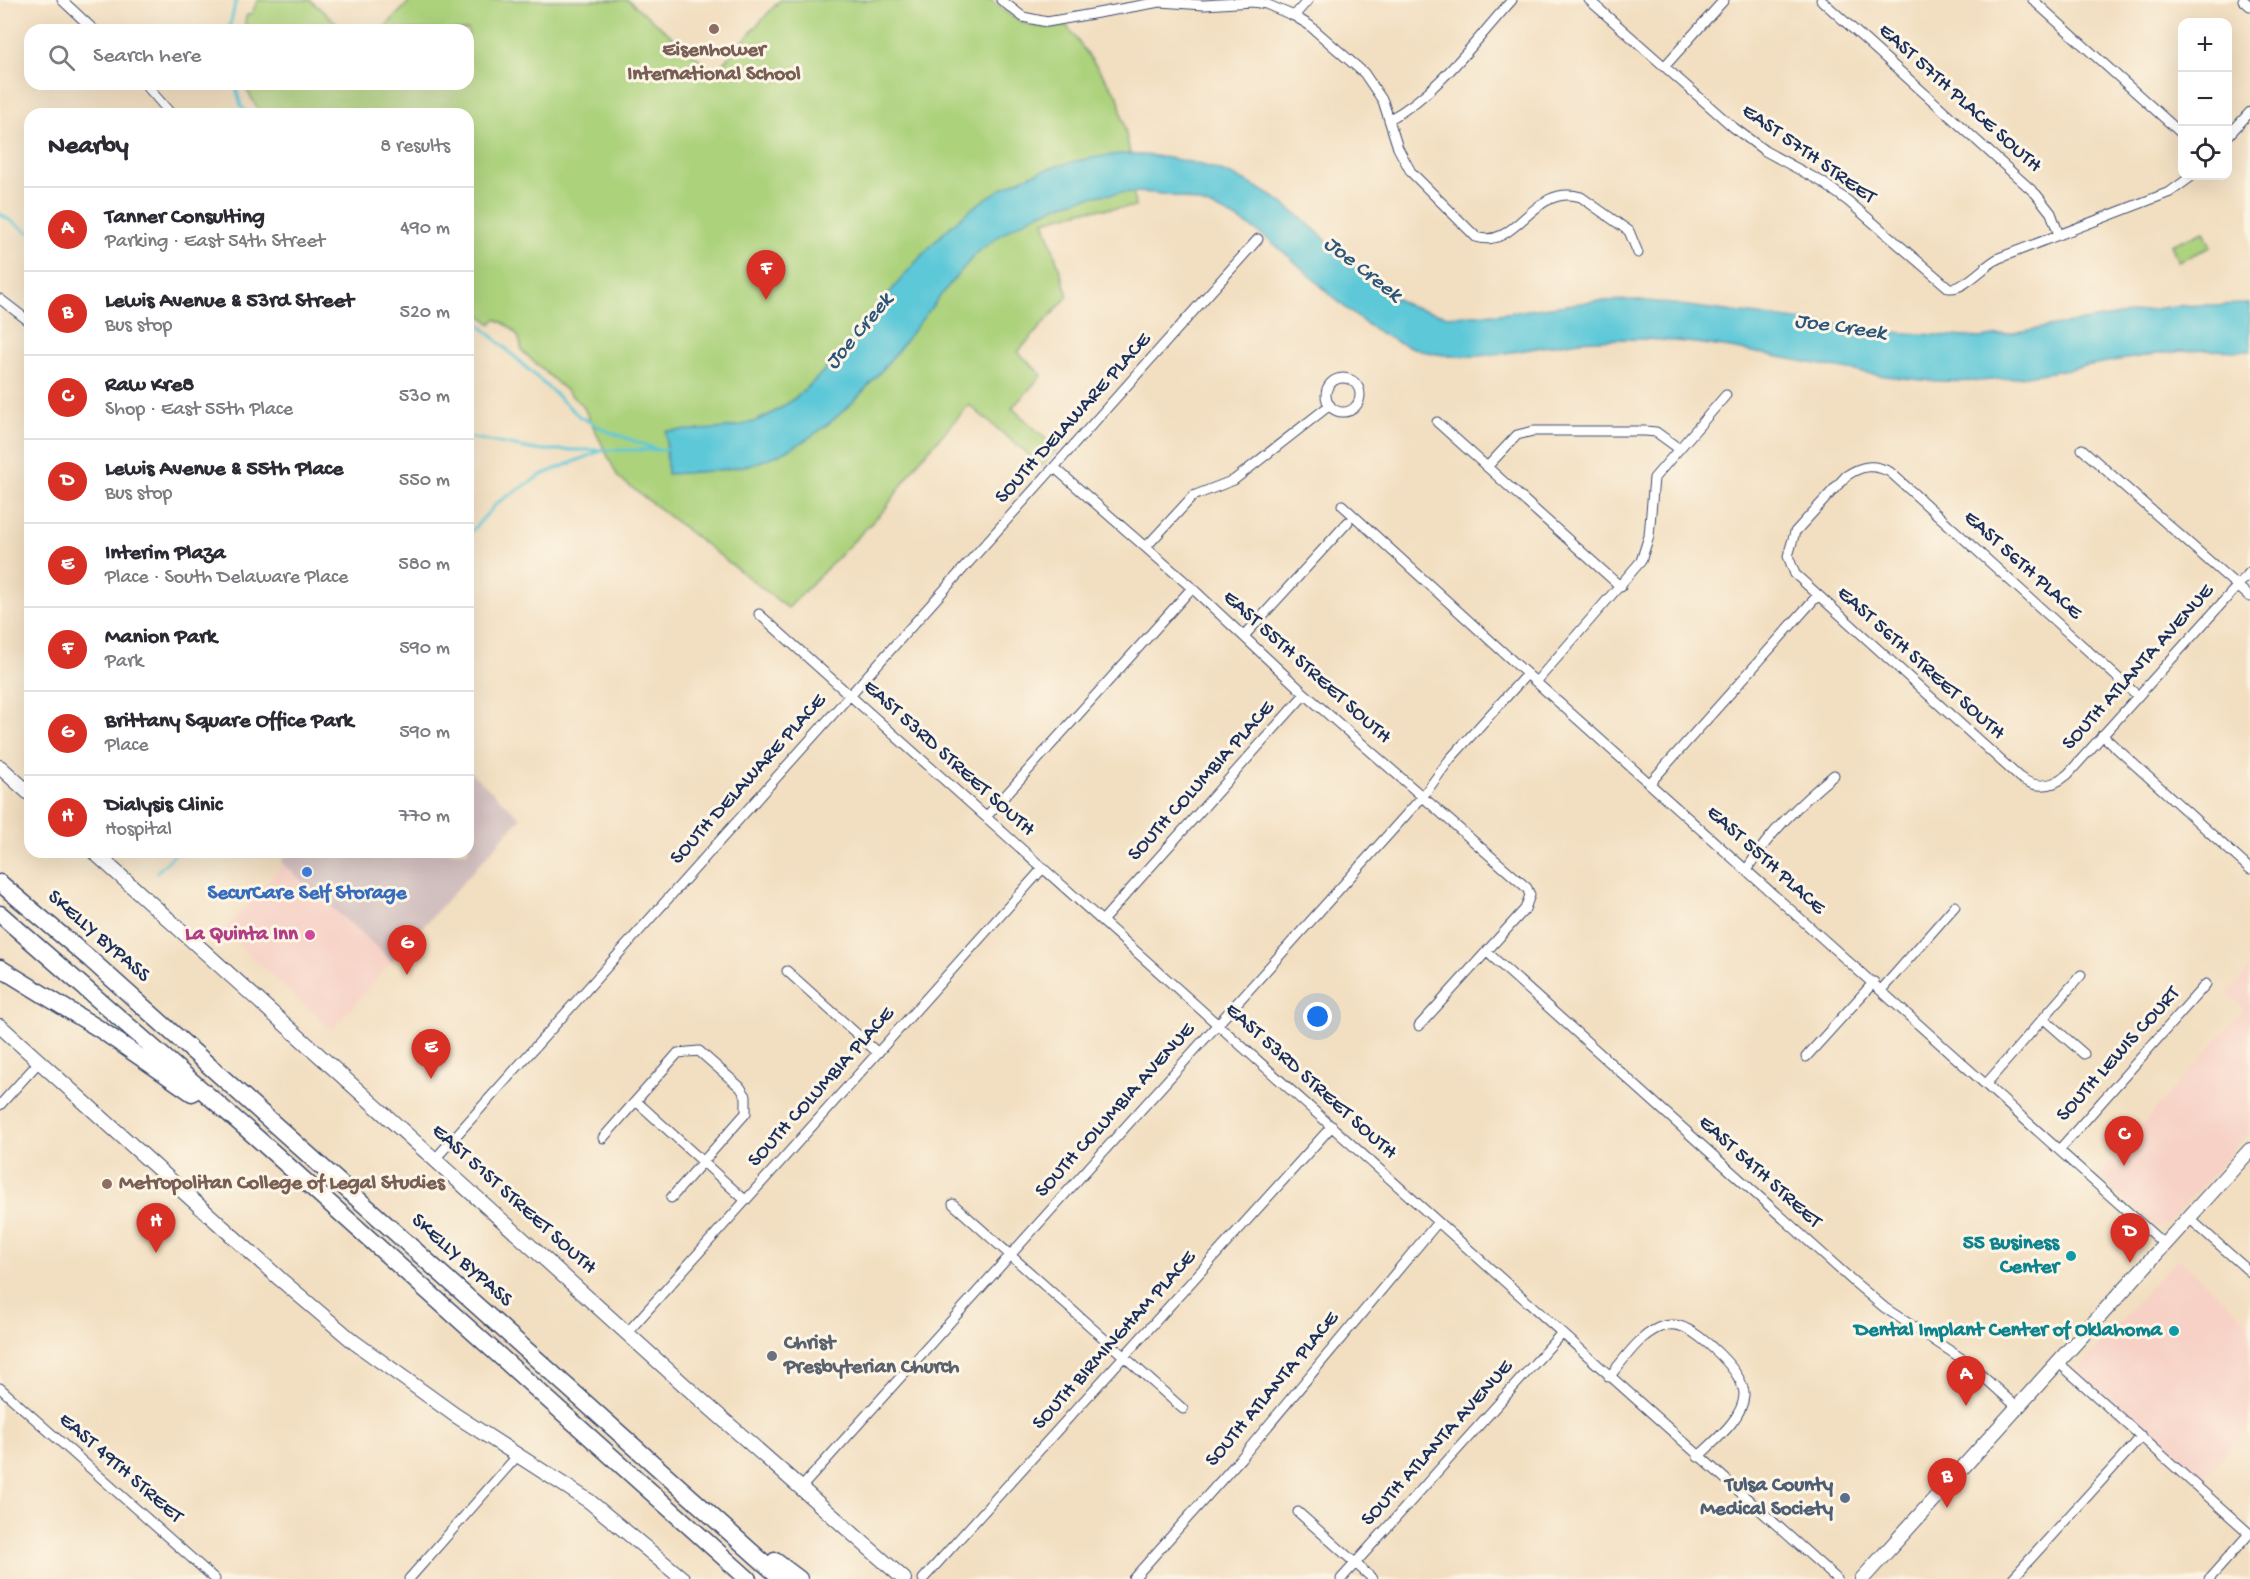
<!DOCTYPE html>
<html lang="en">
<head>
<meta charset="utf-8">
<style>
	body { margin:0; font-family:"Gochi Hand",sans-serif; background:#f7f7f7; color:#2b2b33 }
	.controls { position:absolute; right:18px; top:18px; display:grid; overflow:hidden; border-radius:12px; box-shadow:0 6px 24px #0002 }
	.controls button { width:54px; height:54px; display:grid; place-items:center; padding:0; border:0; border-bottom:2px solid #e1e1e2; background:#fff; color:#2b2b33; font:30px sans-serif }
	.you { position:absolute; left:1318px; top:1017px; width:21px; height:21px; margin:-15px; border:4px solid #fff; border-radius:50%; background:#1a73e8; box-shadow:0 0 0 9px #1a73e833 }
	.badge { display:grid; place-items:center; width:39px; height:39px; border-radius:50%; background:#d93025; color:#fff; font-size:20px; font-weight:700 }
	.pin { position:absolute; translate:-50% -50px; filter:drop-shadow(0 2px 3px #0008) }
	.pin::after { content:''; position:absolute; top:32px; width:21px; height:18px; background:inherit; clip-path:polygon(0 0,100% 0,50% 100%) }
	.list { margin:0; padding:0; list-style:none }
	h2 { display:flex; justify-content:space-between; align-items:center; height:78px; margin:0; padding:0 24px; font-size:26px }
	h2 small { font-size:20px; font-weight:400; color:#7c7c81 }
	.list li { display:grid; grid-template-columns:39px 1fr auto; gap:18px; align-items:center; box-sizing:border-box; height:84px; padding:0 24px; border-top:2px solid #e1e1e2 }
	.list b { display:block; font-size:22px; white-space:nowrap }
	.list p { margin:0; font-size:20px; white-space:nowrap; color:#7c7c81 }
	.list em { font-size:20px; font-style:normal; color:#7c7c81 }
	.icon { flex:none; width:33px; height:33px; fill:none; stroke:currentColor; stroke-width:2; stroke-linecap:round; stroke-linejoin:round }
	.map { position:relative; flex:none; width:2250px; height:1579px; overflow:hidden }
	.search { position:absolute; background:#fff; box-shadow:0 6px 24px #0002; left:24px; top:24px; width:450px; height:66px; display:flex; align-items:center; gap:15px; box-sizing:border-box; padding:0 21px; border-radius:18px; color:#7c7c81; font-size:22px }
	.panel { position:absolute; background:#fff; box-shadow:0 6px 24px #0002; left:24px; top:108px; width:450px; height:750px; border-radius:18px }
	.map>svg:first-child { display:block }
	.built { fill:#f7d1c6 }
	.industrial { fill:#d2bfbf }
	.green { fill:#acd27c; stroke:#64806d; stroke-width:1.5 }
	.water { fill:#5dc8d8; stroke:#3c7c9b; stroke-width:1.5 }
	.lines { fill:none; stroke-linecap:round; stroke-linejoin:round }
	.stream { stroke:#5dc8d8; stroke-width:3 }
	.street-casing { stroke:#3b496d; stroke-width:11 }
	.secondary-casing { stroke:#3b496d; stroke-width:16 }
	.highway-casing { stroke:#3b496d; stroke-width:19 }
	.street { stroke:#fff; stroke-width:9 }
	.secondary { stroke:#fff; stroke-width:14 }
	.highway { stroke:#fff; stroke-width:16 }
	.education-dot { fill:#8d6e63; stroke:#fcf5e5; stroke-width:2 }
	.shop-dot { fill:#3f7fe0; stroke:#fcf5e5; stroke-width:2 }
	.hotel-dot { fill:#d1479c; stroke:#fcf5e5; stroke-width:2 }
	.culture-dot { fill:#0f9aa8; stroke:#fcf5e5; stroke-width:2 }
	.worship-dot { fill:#6b7280; stroke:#fcf5e5; stroke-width:2 }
	.service-dot { fill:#5c6f8a; stroke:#fcf5e5; stroke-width:2 }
	.labels { text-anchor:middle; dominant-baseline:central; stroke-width:6; stroke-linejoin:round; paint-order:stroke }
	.education-label { font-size:21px; font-weight:bold; fill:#785e54; stroke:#fcf5e5 }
	.street-label { font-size:21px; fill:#1b2f5e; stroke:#fcf5e5 }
	.shop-label { font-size:21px; font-weight:bold; fill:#366cbe; stroke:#fcf5e5 }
	.hotel-label { font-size:21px; font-weight:bold; fill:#b23c85; stroke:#fcf5e5; text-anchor:end }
	.culture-label { font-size:21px; font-weight:bold; fill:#0d838f; stroke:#fcf5e5; text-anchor:end }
	.worship-label { font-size:21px; font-weight:bold; fill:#5b616d; stroke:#fcf5e5; text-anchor:start }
	.service-label { font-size:21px; font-weight:bold; fill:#4e5e75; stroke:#fcf5e5; text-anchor:end }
	.water-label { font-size:22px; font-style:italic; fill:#2c557c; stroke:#fcf5e5 }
</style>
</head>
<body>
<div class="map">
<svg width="2250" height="1579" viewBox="0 0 2250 1579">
	<rect width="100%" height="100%" fill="#fcf5e5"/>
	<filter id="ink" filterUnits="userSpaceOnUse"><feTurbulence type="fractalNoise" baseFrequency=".0167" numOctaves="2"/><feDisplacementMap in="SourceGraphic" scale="12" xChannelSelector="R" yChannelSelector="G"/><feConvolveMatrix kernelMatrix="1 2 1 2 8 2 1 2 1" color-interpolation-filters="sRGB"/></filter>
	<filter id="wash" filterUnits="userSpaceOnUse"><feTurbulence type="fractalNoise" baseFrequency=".008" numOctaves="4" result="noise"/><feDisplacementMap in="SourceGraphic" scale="24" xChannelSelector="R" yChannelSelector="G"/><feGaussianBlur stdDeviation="1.35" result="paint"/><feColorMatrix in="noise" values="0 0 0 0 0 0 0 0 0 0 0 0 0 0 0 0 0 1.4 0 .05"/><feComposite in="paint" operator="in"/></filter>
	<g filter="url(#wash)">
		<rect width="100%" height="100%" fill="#f2dec0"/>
		<path class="built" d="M284 864 392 961 332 1030 223 931Z
			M2250 968V1132L2169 1222 2157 1227 2097 1176 2244 1009 2228 993Z
			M2177 1258 2250 1324V1426L2201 1481 2077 1370Z"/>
		<path class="industrial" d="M468 770 521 818 392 961 281 862 289 852H468Z"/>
		<path class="green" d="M258 0H310L345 30H244L246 16 252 13Z
			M411 0H628L715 72 780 0H992C1018 24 1031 30 1067 26L1118 96 1130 153 1135 207 1085 210 1044 221 1068 296 1018 352 1042 375 1012 408 1057 449 1042 466 969 405 918 462 885 509 788 608 618 477 583 406 522 351C520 333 512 327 496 319L491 324 468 304V114H261L243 84H468V30H382Z
			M2204 231 2211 247 2178 261 2171 245Z"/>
		<path class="water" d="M1120 154C1185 155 1244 171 1295 213 1329 240 1358 272 1393 297L1409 306 1448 316 1499 314 1595 301 1640 300 1890 332 1982 338 2173 306 2250 304V351C2228 351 2205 349 2183 351 2103 358 2022 385 1942 381 1841 377 1742 341 1641 339 1621 339 1601 339 1580 341 1530 347 1478 364 1427 352 1359 336 1321 280 1269 240 1178 169 1064 181 978 252 911 321 864 422 770 458 738 471 701 472 667 474L666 431C695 430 728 431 756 421 796 405 825 371 852 338 936 238 979 169 1120 154Z"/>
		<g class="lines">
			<path class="stream" d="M229 30 236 0
				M235 84 241 106 249 114
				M0 214 30 233
				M468 314 580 417 607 431 656 449
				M468 437 536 450H670
				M468 535 497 503 543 474 601 451
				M156 873 177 852"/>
		</g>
	</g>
	<g filter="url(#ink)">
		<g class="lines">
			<g class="street-casing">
				<path id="street" d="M62 0 94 30
					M1001 0 1023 17 1047 22 1160 2 1204 5 1252 2 1266 4 1294 16 1309 25 1364 73 1383 101 1398 148 1411 172 1476 237C1517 251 1533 182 1581 197L1629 231 1638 253
					M1589 0 1733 127 1765 151 1822 182 1848 201 1949 288C1965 290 1983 266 1999 258L2170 192 2192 176
					M1821 0 2036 194 2051 213 2059 235
					M2033 0 2182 134
					M2243 0 2250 6
					M1294 16 1308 0
					M1664 67 1724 0
					M145 84 171 114
					M1390 119C1439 92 1474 42 1512 0
					M2228 136 2250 112
					M0 299 30 322
					M1326 395a17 17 0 1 1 34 0a17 17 0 1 1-34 0Z
					M1437 422 1621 587
					M2082 449 2250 597
					M1487 467 1517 435 1533 431H1645L1656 432 1678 448
					M1055 468 1192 588 1305 694 1527 888 1530 895 1525 909 1419 1026
					M1342 505 1527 674 2165 1245
					M1146 547 1193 496 1234 480 1330 405
					M759 614 1837 1579
					M1244 636 1348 522
					M1536 682 1641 561 1649 536 1654 478 1726 395
					M2138 696 1890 472C1874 464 1862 465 1846 476L1795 532 1788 556 1795 574 2019 777C2036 789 2052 788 2068 774L2250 572
					M2102 735 2250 869
					M1650 783 1818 595
					M986 817 1192 588
					M1747 869C1771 831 1799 804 1834 775
					M1102 921 1305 694
					M1487 952 1854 1282 1885 1308 1967 1362 2018 1408
					M787 971 878 1053
					M1882 989 1955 906
					M2044 1019 2084 1054
					M1806 1057 1874 982
					M1986 1084 2081 975
					M636 1101 745 1200
					M0 1105 39 1062
					M603 1138 678 1053 699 1051 740 1087 746 1096V1113L671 1198
					M2059 1150 2206 984
					M436 1158 1258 239
					M953 1204 1183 1409
					M2189 1218 2250 1272
					M627 1333 1043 868
					M2059 1363 2250 1534
					M1609 1377C1623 1361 1638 1337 1658 1328 1664 1325 1673 1324 1680 1326 1700 1332 1745 1373 1744 1395 1743 1419 1714 1441 1698 1457
					M0 1388 215 1579
					M800 1489 1423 796 1450 759 1527 674
					M1298 1512 1373 1579
					M409 1579 519 1454
					M923 1579 1332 1126
					M1133 1579 1242 1457 1438 1222
					M1341 1579 1561 1334
					M2012 1579 2142 1436
					M2209 1579 2249 1534"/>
			</g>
			<g class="secondary-casing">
				<path id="secondary" d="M0 767 30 794
					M94 852 691 1391 904 1579
					M0 1026 280 1279 354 1342 455 1415 589 1501 683 1579
					M1862 1579 2250 1150"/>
			</g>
			<g class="highway-casing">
				<path id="highway" d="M0 883 91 960 782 1579
					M0 914 257 1138 748 1579
					M0 968 101 1030 192 1093
					M775 1561 799 1579"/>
			</g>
			<use href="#street" class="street"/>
			<use href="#secondary" class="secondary"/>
			<use href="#highway" class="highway"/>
		</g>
	</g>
	<g class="education-dot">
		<circle cx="714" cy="29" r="6"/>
		<circle cx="107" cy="1184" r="6"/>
	</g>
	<circle class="shop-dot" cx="307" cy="872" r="6"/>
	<circle class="hotel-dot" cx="310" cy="935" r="6"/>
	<g class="culture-dot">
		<circle cx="2071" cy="1256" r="6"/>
		<circle cx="2174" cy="1331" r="6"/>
	</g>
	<circle class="worship-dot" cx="772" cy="1356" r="6"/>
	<circle class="service-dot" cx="1845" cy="1498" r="6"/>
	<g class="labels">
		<g class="education-label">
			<text x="714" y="51">Eisenhower<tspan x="714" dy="24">International School</tspan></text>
			<text x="119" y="1184" text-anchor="start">Metropolitan College of Legal Studies</text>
		</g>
		<g class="street-label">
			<text transform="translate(1959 99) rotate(42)">EAST 57TH PLACE SOUTH</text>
			<text transform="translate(1808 155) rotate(35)">EAST 57TH STREET</text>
			<text transform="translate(1074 419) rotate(-48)">SOUTH DELAWARE PLACE</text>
			<text transform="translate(2022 566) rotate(42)">EAST 56TH PLACE</text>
			<text transform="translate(1920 664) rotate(42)">EAST 56TH STREET SOUTH</text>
			<text transform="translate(1306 668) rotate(42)">EAST 55TH STREET SOUTH</text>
			<text transform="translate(2139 668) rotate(-48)">SOUTH ATLANTA AVENUE</text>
			<text transform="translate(948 759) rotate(42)">EAST 53RD STREET SOUTH</text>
			<text transform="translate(749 780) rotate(-48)">SOUTH DELAWARE PLACE</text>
			<text transform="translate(1202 782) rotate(-48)">SOUTH COLUMBIA PLACE</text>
			<text transform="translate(1765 861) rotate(42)">EAST 55TH PLACE</text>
			<text transform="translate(98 937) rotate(41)">SKELLY BYPASS</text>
			<text transform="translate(2119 1055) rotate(-48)">SOUTH LEWIS COURT</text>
			<text transform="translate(1310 1082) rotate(42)">EAST 53RD STREET SOUTH</text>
			<text transform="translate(822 1088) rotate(-48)">SOUTH COLUMBIA PLACE</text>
			<text transform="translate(1116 1111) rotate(-48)">SOUTH COLUMBIA AVENUE</text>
			<text transform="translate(1759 1173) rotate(42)">EAST 54TH STREET</text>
			<text transform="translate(513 1200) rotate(42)">EAST 51ST STREET SOUTH</text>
			<text transform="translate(461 1261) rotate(42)">SKELLY BYPASS</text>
			<text transform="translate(1115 1341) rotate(-48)">SOUTH BIRMINGHAM PLACE</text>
			<text transform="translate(1273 1390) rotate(-50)">SOUTH ATLANTA PLACE</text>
			<text transform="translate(1438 1444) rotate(-48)">SOUTH ATLANTA AVENUE</text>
			<text transform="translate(120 1469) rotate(41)">EAST 49TH STREET</text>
		</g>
		<g class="shop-label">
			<text x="307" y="894">SecurCare Self Storage</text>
		</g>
		<g class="hotel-label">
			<text x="298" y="935">La Quinta Inn</text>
		</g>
		<g class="culture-label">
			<text x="2059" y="1244">55 Business<tspan x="2059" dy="24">Center</tspan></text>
			<text x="2162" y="1331">Dental Implant Center of Oklahoma</text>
		</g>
		<g class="worship-label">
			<text x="784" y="1344">Christ<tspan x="784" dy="24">Presbyterian Church</tspan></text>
		</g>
		<g class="service-label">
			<text x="1833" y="1486">Tulsa County<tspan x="1833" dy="24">Medical Society</tspan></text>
		</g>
		<g class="water-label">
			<text transform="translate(1362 270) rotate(38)">Joe Creek</text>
			<text transform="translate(1840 328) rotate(8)">Joe Creek</text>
			<text transform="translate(860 332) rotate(-50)">Joe Creek</text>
		</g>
	</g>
</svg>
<div class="controls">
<button>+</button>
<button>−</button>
<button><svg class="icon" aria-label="locate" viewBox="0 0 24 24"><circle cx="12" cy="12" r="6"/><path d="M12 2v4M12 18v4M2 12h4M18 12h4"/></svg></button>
</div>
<div class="you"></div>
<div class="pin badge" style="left:1966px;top:1406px">A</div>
<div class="pin badge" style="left:1947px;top:1508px">B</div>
<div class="pin badge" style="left:2124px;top:1166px">C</div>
<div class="pin badge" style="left:2130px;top:1263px">D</div>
<div class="pin badge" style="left:431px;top:1079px">E</div>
<div class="pin badge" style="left:766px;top:300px">F</div>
<div class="pin badge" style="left:407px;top:975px">G</div>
<div class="pin badge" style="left:156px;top:1253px">H</div>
<div class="search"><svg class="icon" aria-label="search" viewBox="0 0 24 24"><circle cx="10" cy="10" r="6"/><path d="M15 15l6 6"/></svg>Search here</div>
<section class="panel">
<h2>Nearby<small>8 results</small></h2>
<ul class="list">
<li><span class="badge">A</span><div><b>Tanner Consulting</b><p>Parking · East 54th Street</p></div><em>490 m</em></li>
<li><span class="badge">B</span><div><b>Lewis Avenue &amp; 53rd Street</b><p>Bus stop</p></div><em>520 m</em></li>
<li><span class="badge">C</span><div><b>Raw Kre8</b><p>Shop · East 55th Place</p></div><em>530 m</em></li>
<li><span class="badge">D</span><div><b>Lewis Avenue &amp; 55th Place</b><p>Bus stop</p></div><em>550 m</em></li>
<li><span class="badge">E</span><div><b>Interim Plaza</b><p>Place · South Delaware Place</p></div><em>580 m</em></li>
<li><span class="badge">F</span><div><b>Manion Park</b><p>Park</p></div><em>590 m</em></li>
<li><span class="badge">G</span><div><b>Brittany Square Office Park</b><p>Place</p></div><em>590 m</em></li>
<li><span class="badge">H</span><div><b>Dialysis Clinic</b><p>Hospital</p></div><em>770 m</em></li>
</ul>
</section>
</div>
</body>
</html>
